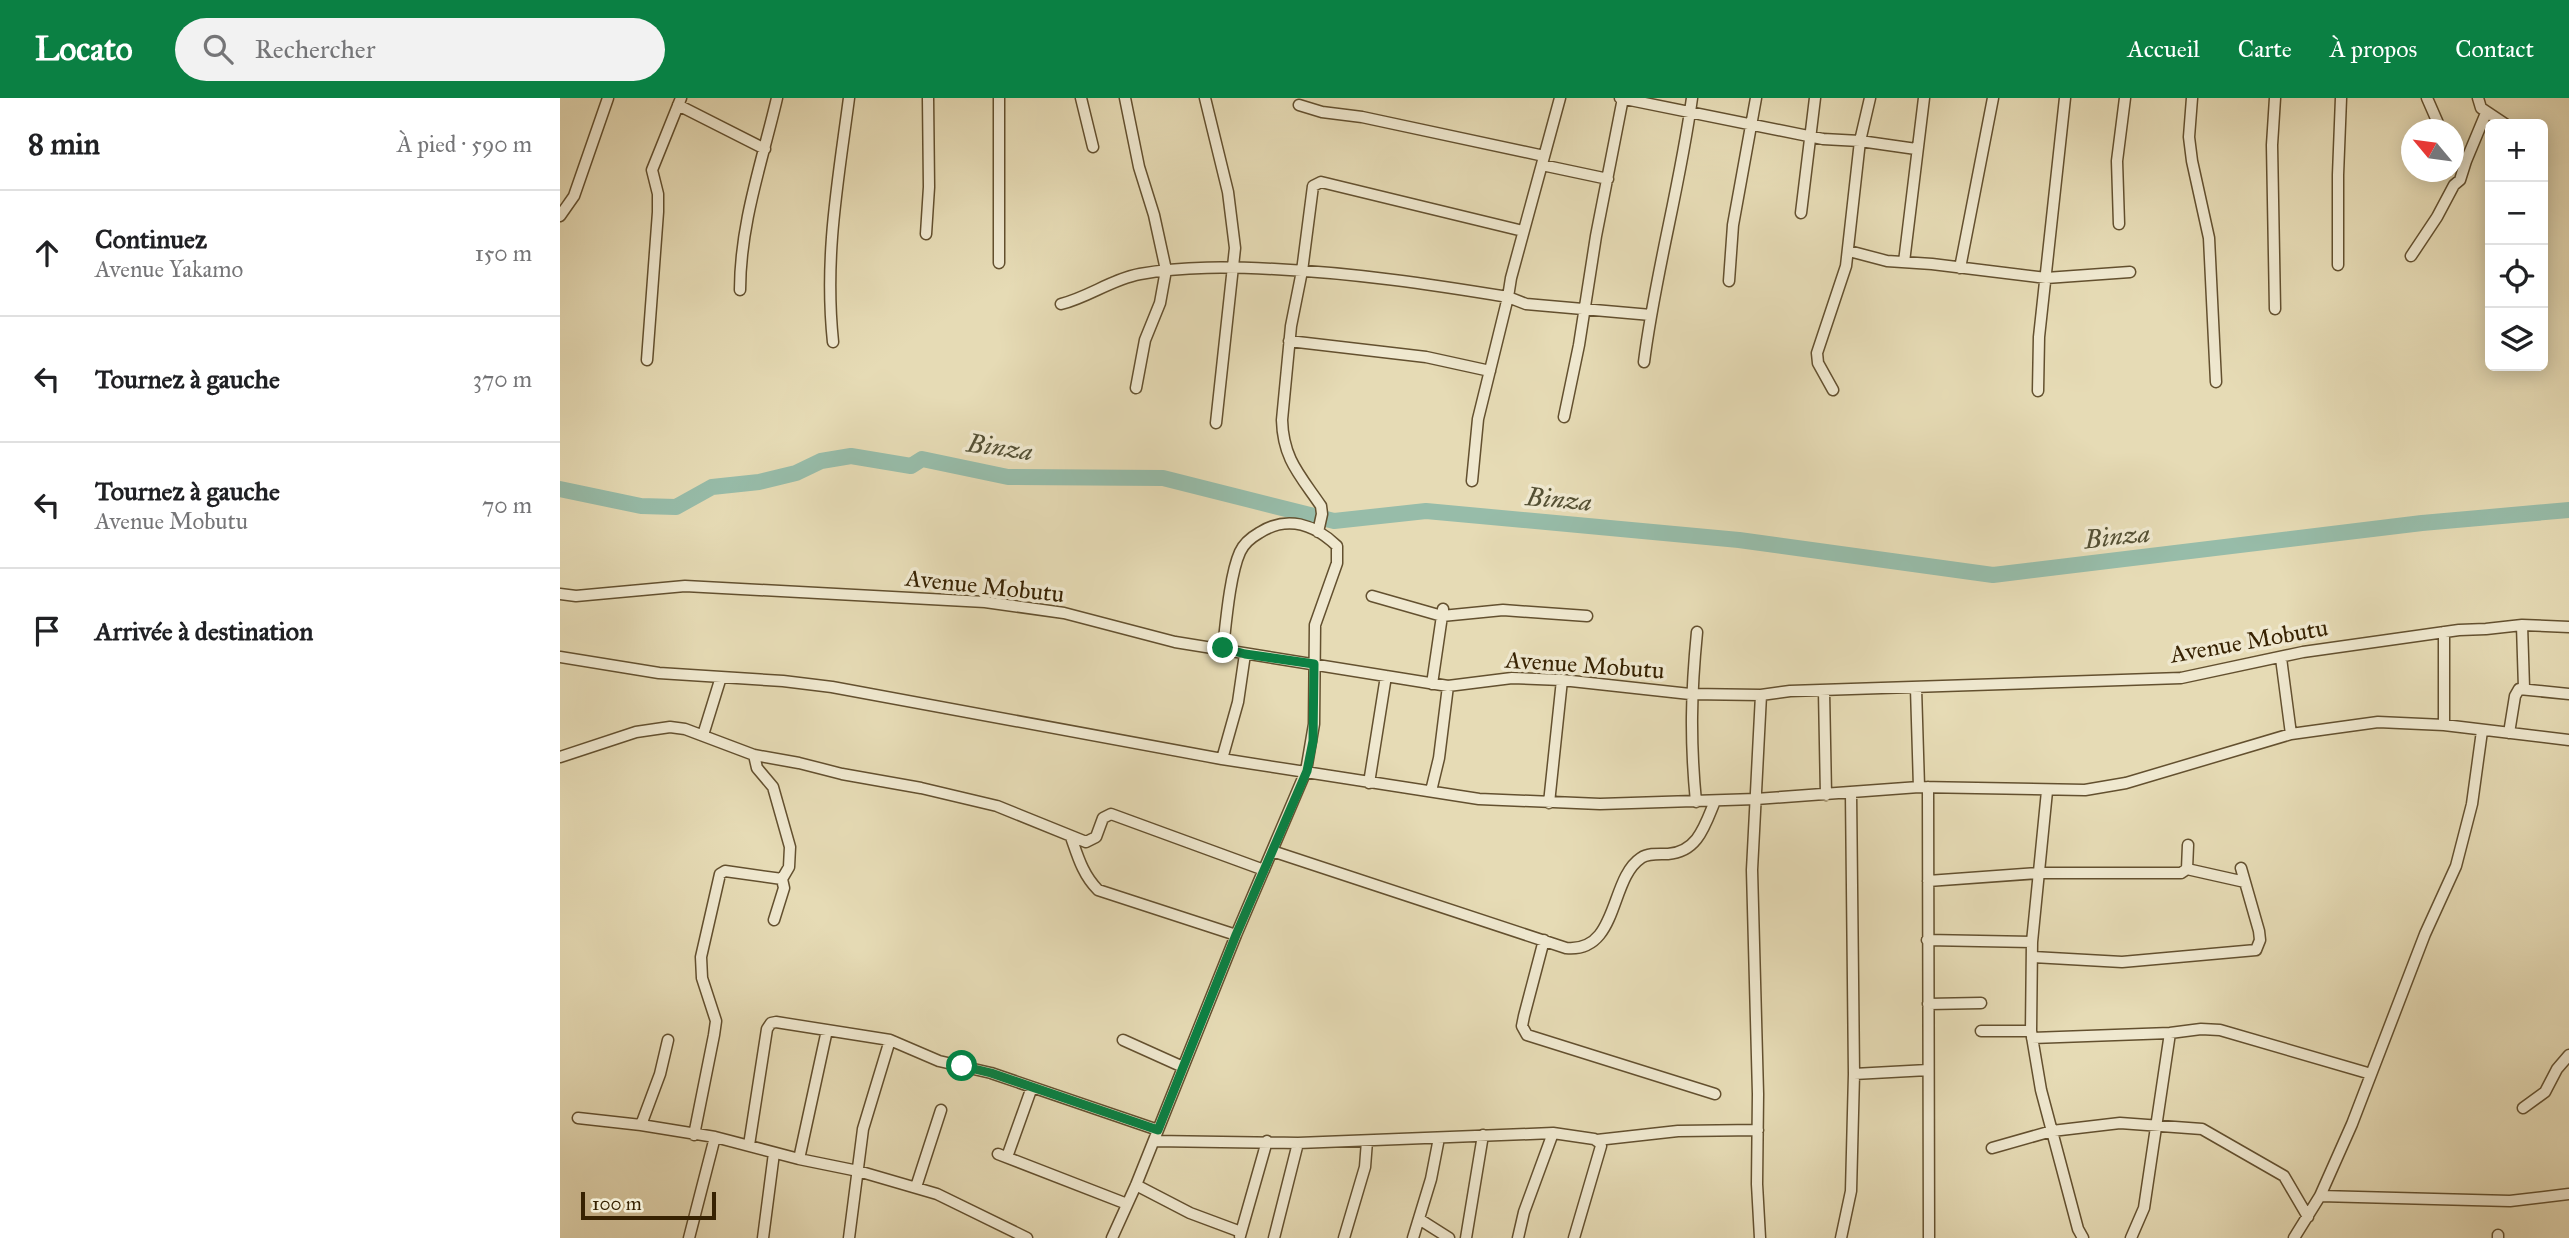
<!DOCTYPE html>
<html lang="fr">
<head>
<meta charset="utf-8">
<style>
	body { margin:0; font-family:"IM FELL Great Primer",serif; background:#f2f2f2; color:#202124 }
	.controls { position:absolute; right:21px; top:21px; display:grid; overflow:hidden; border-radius:10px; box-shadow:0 4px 18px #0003 }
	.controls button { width:63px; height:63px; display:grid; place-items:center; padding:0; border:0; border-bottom:2px solid #e0e0e0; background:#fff; color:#202124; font:35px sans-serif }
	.compass { position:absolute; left:1841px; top:21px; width:63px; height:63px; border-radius:50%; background:#fff; box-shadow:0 4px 18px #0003; rotate:299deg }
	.scale { position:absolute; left:21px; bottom:18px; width:135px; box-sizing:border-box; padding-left:7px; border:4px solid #372202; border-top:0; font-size:19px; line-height:24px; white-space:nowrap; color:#372202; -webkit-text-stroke:5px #efe8cf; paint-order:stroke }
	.stop { position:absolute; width:21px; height:21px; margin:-16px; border:5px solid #0b8043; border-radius:50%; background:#fff }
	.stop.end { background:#0b8043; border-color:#fff; box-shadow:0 2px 7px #0008 }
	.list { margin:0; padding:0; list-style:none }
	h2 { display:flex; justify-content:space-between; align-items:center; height:91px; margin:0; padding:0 28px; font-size:30px }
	h2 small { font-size:23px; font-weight:400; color:#757577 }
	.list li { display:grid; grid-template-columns:46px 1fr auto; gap:21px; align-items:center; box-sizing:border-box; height:126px; padding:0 28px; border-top:2px solid #e0e0e0 }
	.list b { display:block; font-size:26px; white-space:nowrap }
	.list p { margin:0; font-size:23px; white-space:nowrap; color:#757577 }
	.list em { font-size:23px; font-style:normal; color:#757577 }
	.icon { flex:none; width:38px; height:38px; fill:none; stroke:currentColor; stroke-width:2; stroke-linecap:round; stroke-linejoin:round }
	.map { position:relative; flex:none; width:2009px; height:1140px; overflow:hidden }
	header { display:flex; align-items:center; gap:42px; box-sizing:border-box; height:98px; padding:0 35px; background:#0b8043; color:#fff }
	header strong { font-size:33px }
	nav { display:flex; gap:38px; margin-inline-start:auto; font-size:24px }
	.search { width:490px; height:63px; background:#f2f2f2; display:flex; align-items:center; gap:18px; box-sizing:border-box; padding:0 24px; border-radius:38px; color:#757577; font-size:26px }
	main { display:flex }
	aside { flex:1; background:#fff }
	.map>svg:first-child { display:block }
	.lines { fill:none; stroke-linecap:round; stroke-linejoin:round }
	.river { stroke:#97bca9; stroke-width:16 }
	.street-casing { stroke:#63502f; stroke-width:13 }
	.street { stroke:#efe8cf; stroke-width:10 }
	.route { stroke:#0b8043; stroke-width:9 }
	.labels { text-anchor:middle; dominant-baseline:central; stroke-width:7; stroke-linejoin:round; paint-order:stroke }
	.street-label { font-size:24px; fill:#372202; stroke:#efe8cf }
	.water-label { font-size:26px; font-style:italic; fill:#545034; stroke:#efe8cf }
</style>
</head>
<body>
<header>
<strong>Locato</strong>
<div class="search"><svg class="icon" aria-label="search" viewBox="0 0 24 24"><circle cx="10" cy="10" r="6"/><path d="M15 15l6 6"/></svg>Rechercher</div>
<nav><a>Accueil</a><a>Carte</a><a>À propos</a><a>Contact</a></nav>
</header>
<main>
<aside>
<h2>8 min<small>À pied · 590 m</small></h2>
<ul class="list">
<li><svg class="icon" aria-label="ahead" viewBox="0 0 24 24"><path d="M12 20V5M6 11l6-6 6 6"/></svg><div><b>Continuez</b><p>Avenue Yakamo</p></div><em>150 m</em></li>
<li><svg class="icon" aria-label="left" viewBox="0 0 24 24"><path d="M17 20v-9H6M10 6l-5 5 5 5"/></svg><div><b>Tournez à gauche</b></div><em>370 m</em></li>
<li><svg class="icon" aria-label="left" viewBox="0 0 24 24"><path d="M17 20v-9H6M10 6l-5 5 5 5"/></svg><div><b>Tournez à gauche</b><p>Avenue Mobutu</p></div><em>70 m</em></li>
<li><svg class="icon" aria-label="arrive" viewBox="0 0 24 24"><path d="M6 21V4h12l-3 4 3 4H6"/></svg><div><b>Arrivée à destination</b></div></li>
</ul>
</aside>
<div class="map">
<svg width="2009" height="1140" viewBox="0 0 2009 1140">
	<rect width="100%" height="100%" fill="#e6dbb5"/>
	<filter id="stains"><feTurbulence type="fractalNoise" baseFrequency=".00286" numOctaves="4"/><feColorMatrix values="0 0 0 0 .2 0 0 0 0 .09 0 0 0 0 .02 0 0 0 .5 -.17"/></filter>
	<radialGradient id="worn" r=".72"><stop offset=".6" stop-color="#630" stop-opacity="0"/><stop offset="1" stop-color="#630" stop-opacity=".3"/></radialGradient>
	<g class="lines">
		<path class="river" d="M0 391 81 408 116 409 152 389 199 384 236 375 261 363 291 358 351 368 362 361 448 379 603 380 774 423 866 413 1179 442 1433 477 1862 425 2009 412"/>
		<g class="street-casing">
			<path id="street" d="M521 0 533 49
				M565 0 579 69 594 117 606 172 600 205 585 242 576 290
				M645 0 668 94 675 150 656 325
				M1060 0 1263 41 1300 43 1310 0
				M1632 0 1629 39 1632 63 1649 140 1656 284
				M1715 0 1712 47 1715 211
				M1867 0 1881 32
				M1918 0 1921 10 1945 26
				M118 7 205 51
				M739 7 762 14 802 19 984 58
				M1906 63 1926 15
				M982 67 1048 81
				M1241 115 1255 0
				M0 118 14 98 48 0
				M1559 126 1557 63 1565 0
				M366 136 369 89 368 0
				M1289 153 1327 163 1372 166 1486 180 1570 174
				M1851 158 1877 119 1894 87 1900 82 1906 63 1894 59
				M1344 164 1364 0
				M439 165V0
				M1778 167V77L1781 0
				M1400 170 1433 0
				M1169 183 1173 127 1196 0
				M180 192C180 126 202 64 217 0
				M501 206C529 199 552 181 580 176 624 168 670 169 714 171 794 175 869 186 948 199L966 206 1091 217
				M729 243 866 259 930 273
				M273 244C264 158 278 84 289 0
				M87 262 98 114V96L92 72 121 0
				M1084 264C1095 176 1120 89 1132 0
				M1273 292 1258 265 1257 255 1286 168 1300 43 1356 51
				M1478 293 1479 239 1505 0
				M1004 319 1019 247 1036 138 1063 0
				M912 383 918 321 948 199 951 180 1000 0
				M758 434 762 416 761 408C740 377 723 361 722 322L731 228 742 173 753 88 761 84 963 133
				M0 496 16 498 125 488 425 504 504 515 615 544 888 588 952 580 1002 582 1130 596 1201 597 1230 593 1621 580 1743 554 1899 532 1926 531 1962 527 2009 529
				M812 498 882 518 943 512 1027 518
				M1962 527 1964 590
				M1884 534V627
				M0 559 99 575 223 583 272 589 662 661 919 701 1040 706 1196 701 1359 689 1525 692 1566 685 1731 636 1818 624 1884 627 2009 642
				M1721 560 1731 636
				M872 586 883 511
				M1356 590 1359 689
				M1264 593 1266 697
				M1949 635 1955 598 1959 591 2009 596
				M143 637 161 579
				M194 657 197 670 213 689 230 749 229 769 222 781 224 790 214 822
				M0 659 76 634 110 629 125 631 194 657 239 665 282 676 361 690 437 708 526 744 536 739 543 720 551 716 704 772
				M662 661 678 604 685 556
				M809 685 826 578
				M1368 689 1369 1140
				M871 693 879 660 888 588
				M1487 693 1472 844 1471 933 1481 992 1518 1131 1523 1140
				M1136 704C1130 642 1131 595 1137 534
				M989 705 1002 582
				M511 739C518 759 523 777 538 792L676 837
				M712 753 1006 850C1059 855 1049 781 1081 760 1088 755 1099 756 1108 756 1138 754 1145 727 1155 703
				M1627 771 1628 747
				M1368 783 1479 775H1621L1627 771 1685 784
				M984 842 964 918 962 928 967 937 1155 996
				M1367 842 1472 844
				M1473 859 1562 864 1696 852 1700 842 1699 833 1681 770
				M1368 906 1421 905
				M1421 933H1471
				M1472 940 1610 935 1641 931 1660 932 1811 976
				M563 942 623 969
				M1294 976 1368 972
				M1963 1010 1985 994 1997 971 2009 957
				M18 1020 81 1027 155 1039 239 1061 298 1073 377 1096 467 1140
				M81 1027 100 976 108 942
				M134 1037 154 937 156 923 142 880 141 859 160 776 165 773 222 781
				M1037 1042 1118 1033 1198 1032
				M594 1043 738 1045 993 1035 1034 1041 1040 1045 1041 1048 1014 1140
				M189 1047 207 931 211 925 216 924 330 942 379 963 431 975 598 1032
				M1432 1050 1492 1033 1560 1025 1642 1031 1724 1078 1748 1119
				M438 1056 567 1106
				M447 1059 472 989
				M239 1061 267 932
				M576 1087 630 1115 681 1134
				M356 1089 381 1012
				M1760 1098 1950 1103 2009 1096
				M859 1121 889 1140
				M1938 1137V1140
				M680 1138 707 1043
				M129 1140 155 1039
				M203 1140 214 1055
				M289 1140 303 1031 330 942
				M552 1140 576 1087 676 837 746 673 754 626 755 527 777 465V448C754 426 727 417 699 435 692 439 684 445 680 454 670 476 666 524 663 550
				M714 1140 738 1045
				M784 1140 805 1069 807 1043
				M853 1140 871 1081 879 1040
				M906 1140 923 1037
				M958 1140 964 1114 993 1035
				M1200 1140 1197 1086 1198 996 1192 772 1201 597
				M1281 1140 1291 1093 1294 976 1291 695
				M1571 1140 1584 1110 1610 935
				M1734 1140 1760 1098 1792 1026 1865 836 1896 768 1912 706 1922 633"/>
		</g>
		<use href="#street" class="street"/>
	</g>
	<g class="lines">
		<path class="route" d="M402 968 431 975 598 1032 676 837 747 673 753 643 754 566 685 556 663 550"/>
	</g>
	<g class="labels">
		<g class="street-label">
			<text transform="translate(425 488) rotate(6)">Avenue Mobutu</text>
			<text transform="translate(1689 543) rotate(-10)">Avenue Mobutu</text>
			<text transform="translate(1025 567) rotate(4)">Avenue Mobutu</text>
		</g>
		<g class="water-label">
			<text transform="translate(440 349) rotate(8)">Binza</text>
			<text transform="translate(999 401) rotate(5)">Binza</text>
			<text transform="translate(1557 438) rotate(-6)">Binza</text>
		</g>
	</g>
	<rect width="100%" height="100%" filter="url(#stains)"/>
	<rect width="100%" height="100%" fill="url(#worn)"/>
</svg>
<div class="controls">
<button>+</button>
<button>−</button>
<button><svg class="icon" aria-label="locate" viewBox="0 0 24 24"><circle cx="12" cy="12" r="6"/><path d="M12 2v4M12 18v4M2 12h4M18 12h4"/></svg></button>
<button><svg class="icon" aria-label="layers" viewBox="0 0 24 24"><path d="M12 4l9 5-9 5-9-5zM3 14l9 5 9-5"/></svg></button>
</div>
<svg class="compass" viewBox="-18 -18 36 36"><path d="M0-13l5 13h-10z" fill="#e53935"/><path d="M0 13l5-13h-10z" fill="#757577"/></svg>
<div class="scale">100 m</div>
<div class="stop" style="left:402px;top:968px"></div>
<div class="stop end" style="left:663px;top:550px"></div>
</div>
</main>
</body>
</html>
